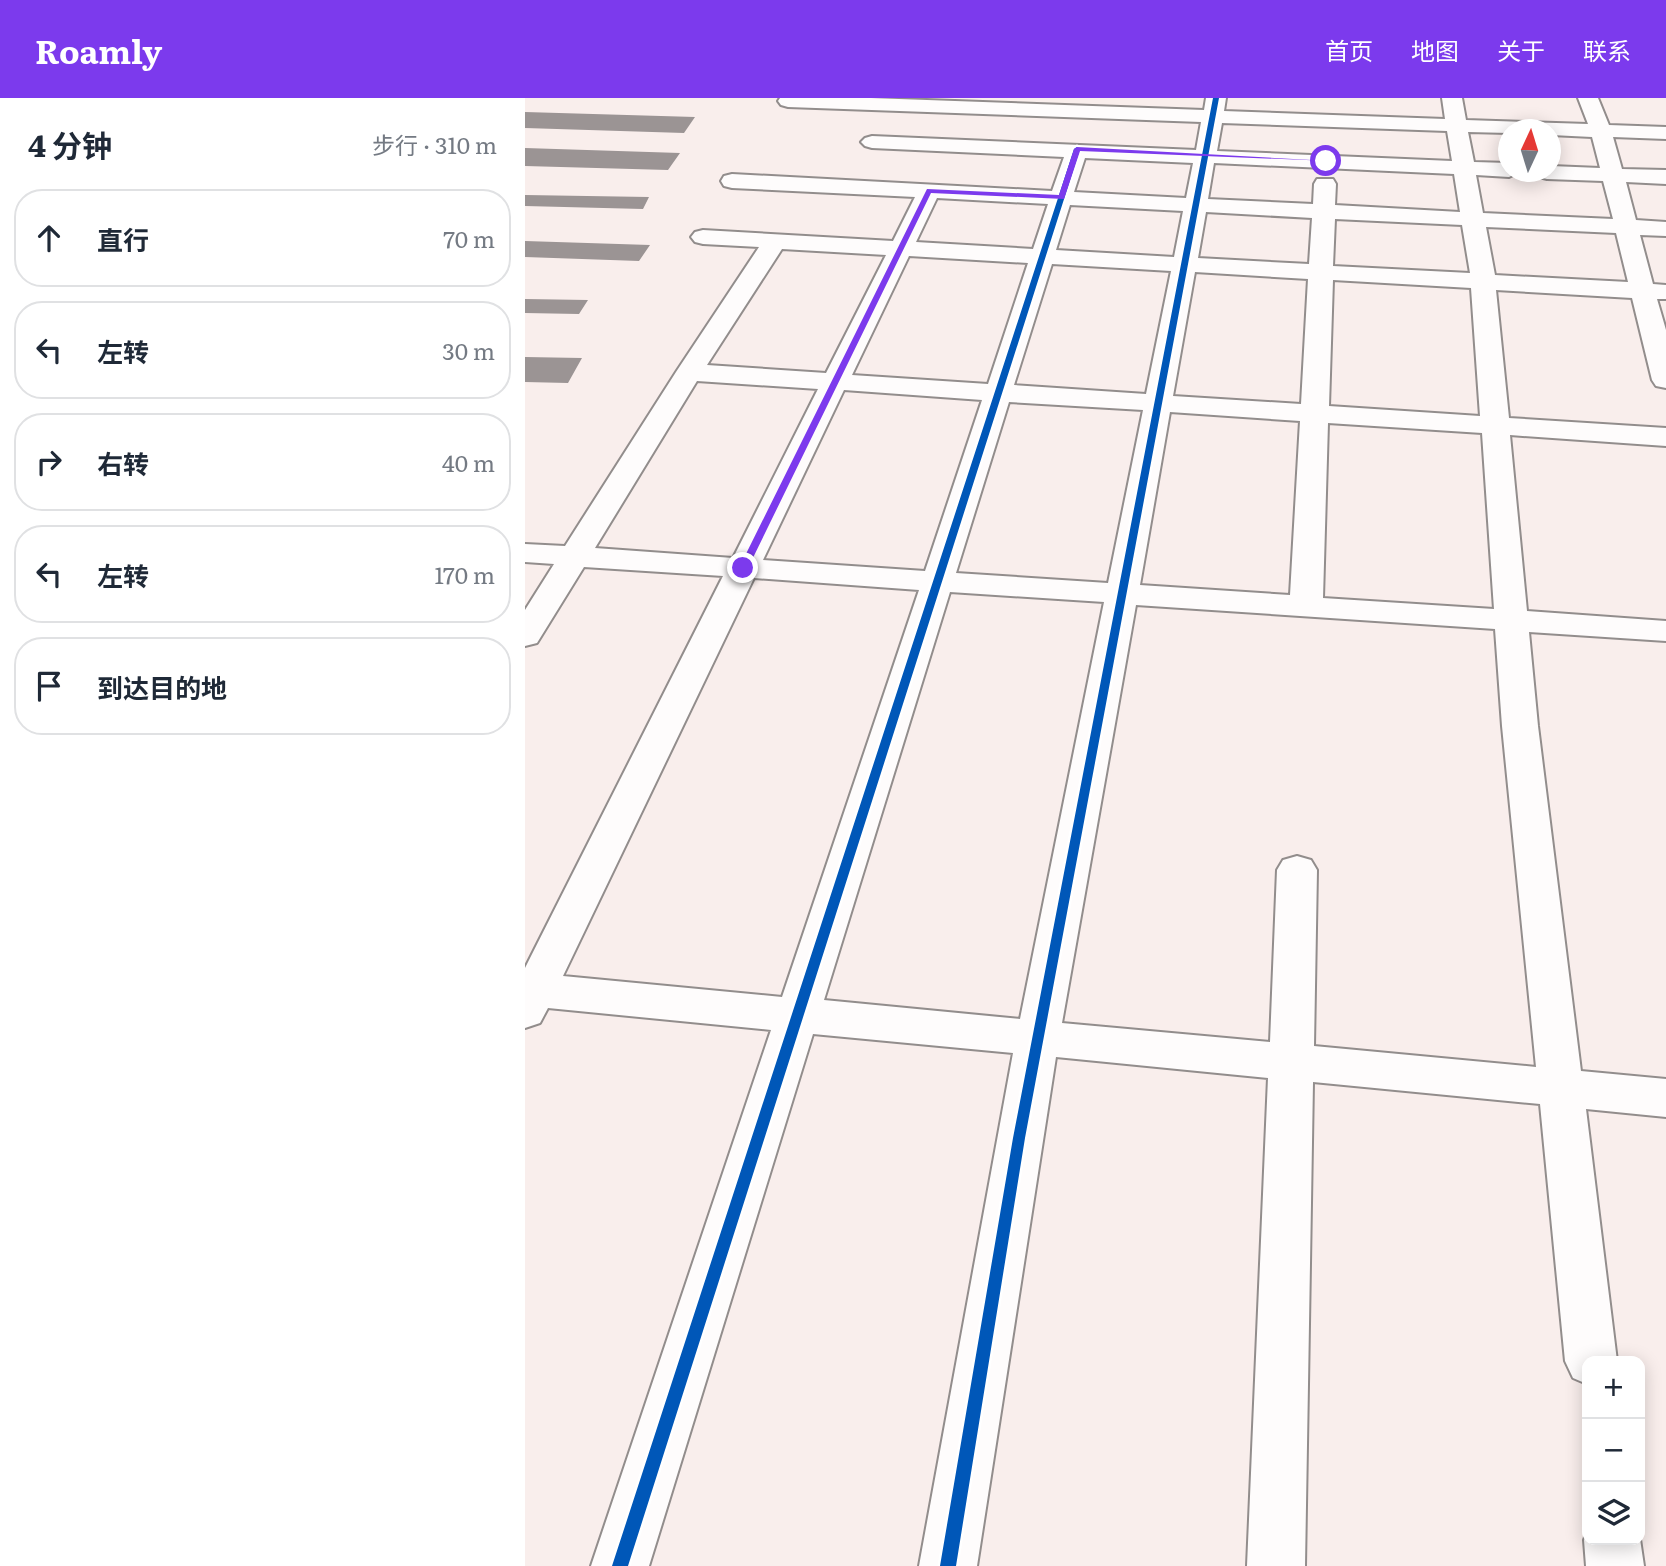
<!DOCTYPE html>
<html lang="zh">
<head>
<meta charset="utf-8">
<style>
	body { margin:0; font-family:Literata,"Noto Sans SC",serif; background:#f2f2f3; color:#1f2937 }
	.controls { position:absolute; right:21px; bottom:21px; display:grid; overflow:hidden; border-radius:14px; box-shadow:0 4px 18px #0003 }
	.controls button { width:63px; height:63px; display:grid; place-items:center; padding:0; border:0; border-bottom:2px solid #e0e1e3; background:#fff; color:#1f2937; font:35px sans-serif }
	.compass { position:absolute; left:973px; top:21px; width:63px; height:63px; border-radius:50%; background:#fff; box-shadow:0 4px 18px #0003; rotate:4deg }
	.stop { position:absolute; width:21px; height:21px; margin:-16px; border:5px solid #7c3aed; border-radius:50%; background:#fff }
	.stop.end { background:#7c3aed; border-color:#fff; box-shadow:0 2px 7px #0008 }
	.list { margin:0; padding:0; list-style:none }
	h2 { display:flex; justify-content:space-between; align-items:center; height:91px; margin:0; padding:0 28px; font-size:30px }
	h2 small { font-size:23px; font-weight:400; color:#747a83 }
	.list li { display:grid; grid-template-columns:46px 1fr auto; gap:21px; align-items:center; box-sizing:border-box; height:98px; margin:0 14px 14px; padding:0 14px; border:2px solid #e0e1e3; border-radius:28px }
	.list b { display:block; font-size:26px; white-space:nowrap }
	.list em { font-size:23px; font-style:normal; color:#747a83 }
	.icon { flex:none; width:38px; height:38px; fill:none; stroke:currentColor; stroke-width:2; stroke-linecap:round; stroke-linejoin:round }
	.map { position:relative; flex:none; width:1141px; height:1468px; overflow:hidden }
	header { display:flex; align-items:center; gap:42px; box-sizing:border-box; height:98px; padding:0 35px; background:#7c3aed; color:#fff }
	header strong { font-size:33px }
	nav { display:flex; gap:38px; margin-inline-start:auto; font-size:24px }
	main { display:flex }
	aside { flex:1; background:#fff }
	.map>svg:first-child { display:block }
	.building { fill:#9b9494 }
	.lines { fill:none; stroke-linecap:round; stroke-linejoin:round }
	.street-casing { stroke:#928d8c; stroke-width:4 }
	.street { fill:#fefcfc; fill-rule:evenodd }
	.cycleway-casing { stroke:#fff; stroke-width:5 }
	.cycleway { fill:#0057b8; fill-rule:evenodd }
	.route { fill:#7c3aed }
</style>
</head>
<body>
<header>
<strong>Roamly</strong>
<nav><a>首页</a><a>地图</a><a>关于</a><a>联系</a></nav>
</header>
<main>
<aside>
<h2>4 分钟<small>步行 · 310 m</small></h2>
<ul class="list">
<li><svg class="icon" aria-label="ahead" viewBox="0 0 24 24"><path d="M12 20V5M6 11l6-6 6 6"/></svg><div><b>直行</b></div><em>70 m</em></li>
<li><svg class="icon" aria-label="left" viewBox="0 0 24 24"><path d="M17 20v-9H6M10 6l-5 5 5 5"/></svg><div><b>左转</b></div><em>30 m</em></li>
<li><svg class="icon" aria-label="right" viewBox="0 0 24 24"><path d="M7 20v-9h11M14 6l5 5-5 5"/></svg><div><b>右转</b></div><em>40 m</em></li>
<li><svg class="icon" aria-label="left" viewBox="0 0 24 24"><path d="M17 20v-9H6M10 6l-5 5 5 5"/></svg><div><b>左转</b></div><em>170 m</em></li>
<li><svg class="icon" aria-label="arrive" viewBox="0 0 24 24"><path d="M6 21V4h12l-3 4 3 4H6"/></svg><div><b>到达目的地</b></div></li>
</ul>
</aside>
<div class="map">
<svg width="1141" height="1468" viewBox="0 0 1141 1468">
	<rect width="100%" height="100%" fill="#f9eeec"/>
	<path class="building" d="M0 14 170 19 159 35 0 30Z
		M0 50 155 55 143 72 0 68Z
		M0 97 124 99 118 111 0 108Z
		M0 143 125 147 114 163 0 159Z
		M0 201 63 202 54 216 0 215Z
		M0 259 57 260 43 285 0 284Z"/>
	<g class="lines">
		<g class="street-casing">
			<path id="street" d="M255 0H346L679 12 681 0H701L699 13 920 21 917 0H937L941 22 1063 26 1053 0H1073L1084 27 1141 29V41L1088 39 1097 71 1141 72V86L1101 84 1111 122 1141 124V138L1115 137 1128 186 1141 187V201H1132L1141 232V290L1131 288 1127 282 1107 200 971 192 984 320 1141 330V348L985 337 1002 513 1141 523V543L1004 534 1013 628 1056 973 1141 981V1019L1061 1011 1092 1263H1062V1286L1048 1280 1040 1263 1015 1006 788 984 780 1468H722L743 980 531 959 452 1468H394L488 955 288 936 124 1468H66L246 932 23 910 15 925 0 930V870L198 478 59 469 12 545 0 548V512L29 466 0 464V446L40 448 151 274 234 149 178 146 170 144 166 139 170 134 178 132 368 143 390 99 207 90 199 88 196 83 199 78 207 76 527 93 539 59 347 50 340 48 336 44 340 40 347 38 671 52 676 24 263 9 256 7 253 3ZM697 25 922 33 927 63 692 53ZM984 32H1026V37L1067 39 1075 70 1026 68V74H1011L1014 79 1022 81 1078 83 1088 121 958 115 951 77 984 79 994 74H984V65L949 64 943 34 984 35ZM560 60 668 65 661 100 549 94ZM689 65 929 76 935 114 810 107 811 86 808 81H792L789 86 788 106 683 101ZM412 100 523 106 508 151 391 144ZM545 107 658 113 649 159 531 152ZM681 114 787 120 784 166 673 160ZM810 121 937 127 945 175 808 168ZM961 129 1091 135 1103 184 970 177ZM257 151 361 157 301 275 182 267ZM384 158 503 165 463 286 327 277ZM527 166 646 173 621 296 489 287ZM670 174 783 181 776 306 648 298ZM808 182 946 190 955 318 804 308ZM172 283 293 291 208 460 70 450ZM319 292 457 302 400 473 238 462ZM484 304 618 312 583 485 431 475ZM645 314 775 323 765 497 615 487ZM803 325 957 335 969 511 798 500ZM229 480 394 492 257 899 38 878ZM425 494 579 504 495 921 299 902ZM611 507 970 531 977 628 1011 969 789 948 792 772 786 762 772 758 758 762 752 772 745 944 537 925Z
				M1062 1434V1442L1115 1441 1119 1468H1061L1059 1442Z"/>
		</g>
		<use href="#street" class="street"/>
		<g class="cycleway-casing">
			<path id="cycleway" d="M688 0H694L500 1040 431 1468H415L488 1040Z
				M552 49 555 51 103 1468H87L549 51Z"/>
		</g>
		<use href="#cycleway" class="cycleway"/>
	</g>
	<path class="route" d="M552 49 805 63 555 53 539 101 406 95 223 470 215 472 214 470 402 91 534 97 549 51Z"/>
</svg>
<div class="controls">
<button>+</button>
<button>−</button>
<button><svg class="icon" aria-label="layers" viewBox="0 0 24 24"><path d="M12 4l9 5-9 5-9-5zM3 14l9 5 9-5"/></svg></button>
</div>
<svg class="compass" viewBox="-18 -18 36 36"><path d="M0-13l5 13h-10z" fill="#e53935"/><path d="M0 13l5-13h-10z" fill="#747a83"/></svg>
<div class="stop" style="left:801px;top:63px"></div>
<div class="stop end" style="left:218px;top:470px"></div>
</div>
</main>
</body>
</html>
